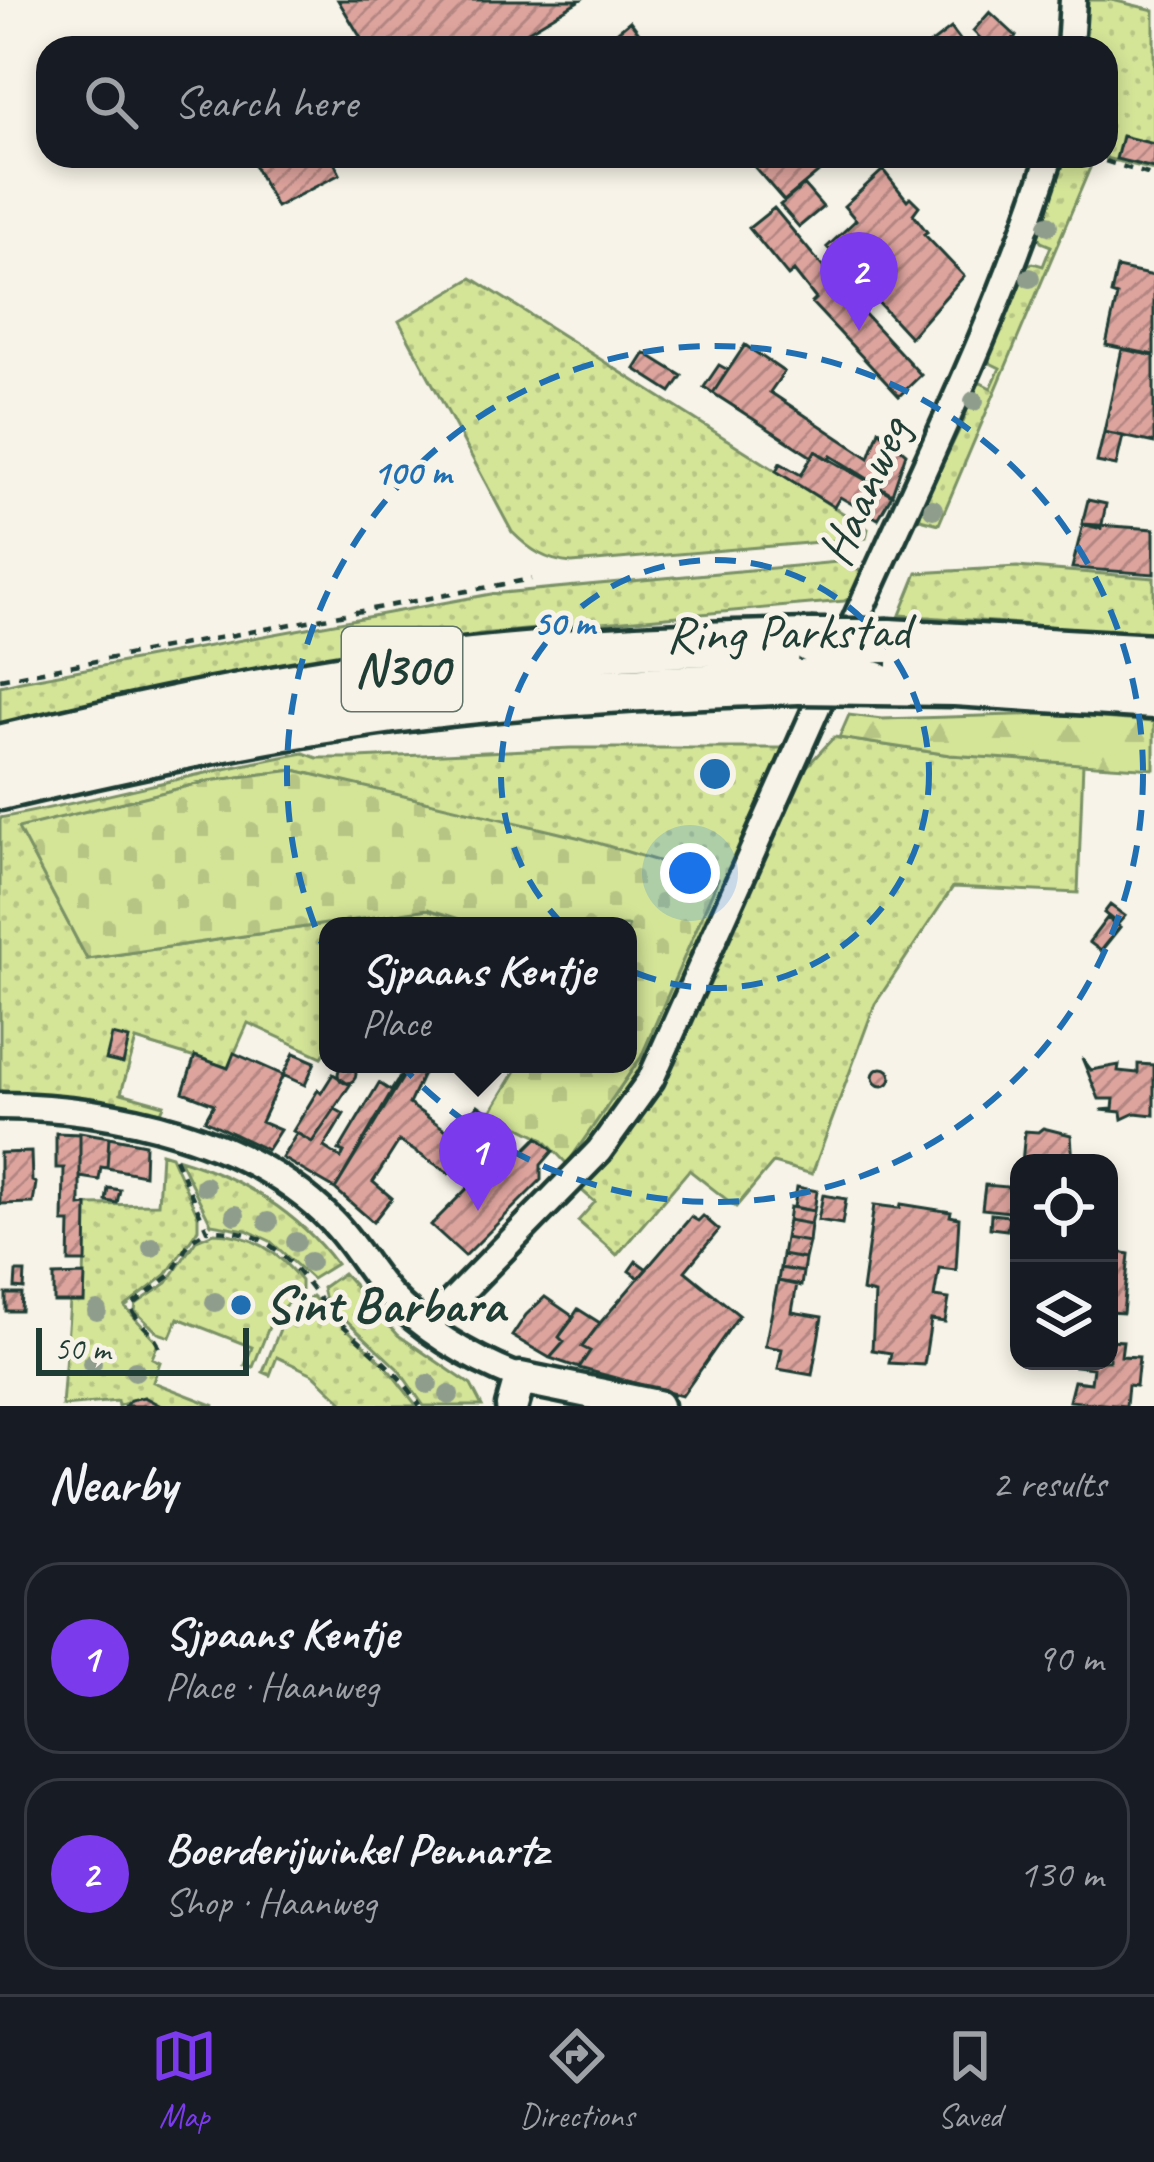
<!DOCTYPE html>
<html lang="en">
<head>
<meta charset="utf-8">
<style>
	body { margin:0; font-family:Caveat,sans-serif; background:#20242c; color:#f1f3f6 }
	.controls { position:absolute; right:36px; bottom:36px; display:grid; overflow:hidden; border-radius:24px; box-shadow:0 6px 18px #0003 }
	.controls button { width:108px; height:108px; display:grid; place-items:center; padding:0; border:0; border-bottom:3px solid #363941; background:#171b24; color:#f1f3f6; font:60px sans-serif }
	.scale { position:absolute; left:36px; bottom:30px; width:213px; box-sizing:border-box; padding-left:12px; border:6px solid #1f3d34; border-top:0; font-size:33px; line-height:42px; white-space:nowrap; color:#1f3d34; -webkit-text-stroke:9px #f7f3e8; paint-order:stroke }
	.you { position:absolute; left:690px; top:873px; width:42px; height:42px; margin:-30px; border:9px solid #fff; border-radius:50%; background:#1a73e8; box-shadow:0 0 0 18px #1a73e833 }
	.badge { display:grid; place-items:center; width:78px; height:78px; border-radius:50%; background:#7c3aed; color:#fff; font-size:39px; font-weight:700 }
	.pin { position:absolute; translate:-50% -99px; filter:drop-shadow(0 3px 6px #0008) }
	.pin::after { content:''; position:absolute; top:63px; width:42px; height:36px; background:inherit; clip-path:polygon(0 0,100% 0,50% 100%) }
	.popup { position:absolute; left:319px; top:917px; width:318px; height:156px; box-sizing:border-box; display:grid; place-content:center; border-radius:24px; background:#171b24; filter:drop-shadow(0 3px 9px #0005); font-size:39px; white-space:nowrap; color:#9ea1a6 }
	.popup b { font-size:45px; color:#f1f3f6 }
	.popup::after { content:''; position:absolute; left:50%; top:100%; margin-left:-24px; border:24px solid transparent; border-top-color:#171b24 }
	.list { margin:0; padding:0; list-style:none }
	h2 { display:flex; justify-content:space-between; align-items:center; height:156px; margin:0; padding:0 48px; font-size:51px }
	h2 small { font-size:39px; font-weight:400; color:#9ea1a6 }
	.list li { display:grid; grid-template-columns:78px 1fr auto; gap:36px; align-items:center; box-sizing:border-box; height:192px; margin:0 24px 24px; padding:0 24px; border:3px solid #363941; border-radius:36px }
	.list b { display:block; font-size:45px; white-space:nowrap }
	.list p { margin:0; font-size:39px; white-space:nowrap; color:#9ea1a6 }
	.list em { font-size:39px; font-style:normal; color:#9ea1a6 }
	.icon { flex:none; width:66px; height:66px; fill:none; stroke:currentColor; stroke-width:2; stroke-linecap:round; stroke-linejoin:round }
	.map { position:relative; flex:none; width:1154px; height:1406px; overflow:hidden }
	.search { position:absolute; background:#171b24; box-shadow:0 6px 18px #0003; left:36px; right:36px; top:36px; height:132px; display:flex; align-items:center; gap:30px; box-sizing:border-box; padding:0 42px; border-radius:36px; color:#9ea1a6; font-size:45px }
	.sheet { height:588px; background:#171b24 }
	nav { display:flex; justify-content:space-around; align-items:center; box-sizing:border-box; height:168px; border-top:3px solid #363941; background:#171b24; font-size:33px; color:#9ea1a6 }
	nav a { display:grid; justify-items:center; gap:6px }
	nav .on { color:#7c3aed }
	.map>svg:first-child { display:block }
	.grass { fill:url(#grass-dots); stroke:#7a9166; stroke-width:3 }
	.forest { fill:url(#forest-firs); stroke:#7a9166; stroke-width:3 }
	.cemetery { fill:url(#cemetery-stones); stroke:#7a9166; stroke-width:3 }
	.building { fill:url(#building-hatch); stroke:#1f3d34; stroke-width:3 }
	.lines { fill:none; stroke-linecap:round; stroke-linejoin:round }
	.minor-casing { stroke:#1f3d34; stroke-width:33 }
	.tertiary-casing { stroke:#1f3d34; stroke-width:39 }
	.trunk-casing { stroke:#1f3d34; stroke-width:51 }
	.path { stroke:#1f3d34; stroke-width:4.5; stroke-dasharray:9 9; stroke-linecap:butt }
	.minor { stroke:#f7f3e8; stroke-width:24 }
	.tertiary { stroke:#f7f3e8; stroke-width:30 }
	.trunk { stroke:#f7f3e8; stroke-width:42 }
	.trunk-bridge-casing { stroke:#1f3d34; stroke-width:51; stroke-linecap:butt }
	.trunk-bridge { stroke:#f7f3e8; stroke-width:42 }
	.tree { fill:#8f9d8d }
	.ring { fill:none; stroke:#1f6fb2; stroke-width:6; stroke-dasharray:21 15 }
	.poi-dot { fill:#1f6fb2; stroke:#f7f3e8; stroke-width:4.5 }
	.labels { text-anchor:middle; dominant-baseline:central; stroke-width:10; stroke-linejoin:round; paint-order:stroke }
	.shield { fill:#f7f3e8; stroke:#60746a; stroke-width:3 }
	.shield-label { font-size:48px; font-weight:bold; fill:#1f3d34 }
	.street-label { font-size:51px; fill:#1f3d34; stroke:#f7f3e8 }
	.poi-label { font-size:51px; font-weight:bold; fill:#1f3d34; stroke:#f7f3e8; text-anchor:start }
	.centre { fill:#1f6fb2; stroke:#f7f3e8; stroke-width:6 }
	.ring-label { font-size:36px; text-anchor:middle; font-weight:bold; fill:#1f6fb2; stroke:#f7f3e8; stroke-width:10; stroke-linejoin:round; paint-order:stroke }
</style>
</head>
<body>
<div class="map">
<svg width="1154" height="1406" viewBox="0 0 1154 1406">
	<defs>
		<pattern id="grass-dots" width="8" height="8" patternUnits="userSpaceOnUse" patternTransform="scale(3)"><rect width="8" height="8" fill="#d4e598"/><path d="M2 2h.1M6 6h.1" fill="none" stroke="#b6c584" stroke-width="1.8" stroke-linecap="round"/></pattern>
		<pattern id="forest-firs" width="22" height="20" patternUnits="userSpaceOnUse" patternTransform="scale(3)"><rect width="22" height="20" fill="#d4e598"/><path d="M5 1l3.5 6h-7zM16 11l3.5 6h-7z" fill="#b6c584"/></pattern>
		<pattern id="cemetery-stones" width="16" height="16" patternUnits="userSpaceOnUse" patternTransform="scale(3)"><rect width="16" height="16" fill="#d4e598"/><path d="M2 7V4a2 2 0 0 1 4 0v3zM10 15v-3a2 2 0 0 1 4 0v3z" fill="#b6c584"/></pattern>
		<pattern id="building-hatch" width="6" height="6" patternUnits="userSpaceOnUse" patternTransform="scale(3)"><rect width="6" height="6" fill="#dda39d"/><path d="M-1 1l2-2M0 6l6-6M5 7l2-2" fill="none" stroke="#b38681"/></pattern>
	</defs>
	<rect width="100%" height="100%" fill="#f7f3e8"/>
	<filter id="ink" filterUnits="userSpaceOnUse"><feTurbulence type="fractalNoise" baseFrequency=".00833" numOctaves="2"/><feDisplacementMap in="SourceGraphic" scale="24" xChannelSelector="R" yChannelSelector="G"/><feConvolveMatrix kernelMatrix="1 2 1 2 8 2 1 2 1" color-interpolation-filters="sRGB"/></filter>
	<g filter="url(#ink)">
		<path class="grass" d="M1077 0H1112L1154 10V170L1097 156H1106V48H1079Z
			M1082 156H1095L939 524 920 519V511L964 420 956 415 969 386 981 383 991 388 1000 368 990 363 985 352 1020 267 1033 263 1043 266 1051 246 1041 242 1035 229 1055 168 1069 161 1080 164Z
			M472 278 868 529 866 538 572 563C546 561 530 550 512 532L399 321Z
			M848 561 862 573 852 597 844 601 480 634 0 727V686L21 681 491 594Z
			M1017 567 1154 578V634L900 615 917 573Z
			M834 737 950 755 1083 762 1078 893 953 887 875 1004 812 1174 773 1163 736 1207 689 1170 617 1255 578 1221 595 1202 579 1188 625 1136 648 1103 800 774Z
			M570 748H789L647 1062 619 1110 570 1167 567 1164 641 1057 717 880 294 770 209 781 19 829 87 959 428 909 481 926H328V1048L322 1057 248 1023 228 1068 136 1040 121 1093 164 1105 161 1112 89 1099 0 1093V818C102 799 202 771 304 753L317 758H358Z
			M161 1153 171 1156 198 1216V1229L166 1275 125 1307 158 1343 152 1358 160 1362 153 1382 215 1406H161L144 1397 118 1406 117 1401 62 1406 70 1302 83 1301 87 1205 158 1204Z
			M179 1159C240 1177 299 1213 336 1264L312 1279 270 1241 246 1230 211 1224Z
			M214 1233C252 1234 278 1251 301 1281V1290L273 1317 253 1367 245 1365 252 1347 178 1318 170 1337 158 1333 135 1311 136 1304 167 1283 196 1240Z
			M343 1273 398 1335 471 1385 482 1406H424L398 1369 325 1300 322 1288Z
			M312 1296 385 1365 417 1406H347L313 1374 277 1357 270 1375 263 1372 282 1324Z"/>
		<path class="forest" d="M1049 714 1154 722V769L950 755 839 738 849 715 882 719Z"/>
		<path class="cemetery" d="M294 770 581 838 718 879 641 1057 567 1164 542 1138 491 1112 520 1064H628V926H481L428 909 87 959 18 828 209 781Z"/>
		<path class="building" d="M338 0H580L500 48H367Z
			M990 12 1016 36 1007 45 1010 48H990L973 31Z
			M630 21 651 48H597Z
			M951 28 966 48H925Z
			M1122 136 1154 144V168L1116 159Z
			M249 156H331L340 174 276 207Z
			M745 156H838L784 201Z
			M883 170 907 200 910 197 919 206 913 214 927 232 924 234 964 276 910 337 827 247 856 220 844 206Z
			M804 185 823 207 799 227 780 205Z
			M774 208 837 284 921 375 899 396 812 303 816 299 794 271 788 276 749 228Z
			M1117 268 1154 276V355L1106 345 1117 296 1111 294Z
			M745 345 784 372 770 392 869 458 879 430 906 453 892 494 831 456 829 460 815 451 812 457 713 393Z
			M1122 349 1154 356V443L1104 432Z
			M645 353 682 376 671 392 635 369Z
			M719 365 728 370 713 393 704 387Z
			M1104 432 1123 436 1116 466 1097 462Z
			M815 451 892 495 878 519 840 497 834 507 776 471 780 463 801 475Z
			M1088 500 1106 504 1101 529 1082 524Z
			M1083 524 1154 529V574L1072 568Z
			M1110 905 1125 916 1118 924 1104 913Z
			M1107 918 1120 927 1101 951 1089 942Z
			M112 1035 129 1039 123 1064 106 1060Z
			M234 1053 283 1075 261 1122 280 1130 267 1150 205 1120 214 1104 183 1092 195 1056 228 1068Z
			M294 1053 315 1062 305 1085 283 1075Z
			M1082 1058 1091 1070 1119 1065 1118 1071 1138 1073V1064L1154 1065V1115L1135 1113 1122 1119 1121 1112 1101 1110 1113 1109 1114 1099H1099Z
			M411 1064 424 1072 409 1104 456 1137 478 1105 491 1114 449 1173 399 1141 373 1182 392 1198 373 1222 335 1189Z
			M338 1074a9 9 0 1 1 18 0a9 9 0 1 1-18 0Z
			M407 1066 335 1189 282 1158 297 1133 312 1142 335 1109 344 1114 324 1147 341 1158 344 1152 339 1150 379 1083 391 1091Z
			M873 1077a9 9 0 1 1 18 0a9 9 0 1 1-18 0Z
			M333 1074 350 1085 312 1142 293 1131 318 1090 321 1093Z
			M491 1114 505 1124 483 1155 470 1145Z
			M1043 1128 1071 1135 1073 1163H1022L1025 1131 1038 1132Z
			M80 1132 109 1137 107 1168 101 1167 99 1180 80 1177Z
			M56 1133 80 1134V1206L87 1205 86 1262H69L70 1222H63L64 1168H56Z
			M109 1137 145 1144 144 1175 107 1168Z
			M538 1137 553 1151 541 1165V1180L465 1256 431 1225 507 1148 525 1150Z
			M31 1152 32 1181 36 1183 33 1203 0 1204V1153Z
			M985 1185 1019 1188V1213L982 1209Z
			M797 1187 817 1191 814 1211 794 1207Z
			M108 1188 120 1190 117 1203 106 1201Z
			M823 1195 846 1199 842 1224 818 1220Z
			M901 1204 951 1212 950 1216 959 1218 956 1270 939 1268 934 1297 949 1299 945 1322 931 1320 924 1365 889 1363 891 1353 872 1350 875 1294 862 1291 874 1205 900 1208Z
			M790 1207 814 1211 811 1224 788 1220Z
			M991 1214 1009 1216 1007 1230 990 1228Z
			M703 1216 719 1230 685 1271 739 1315 682 1396 579 1368 590 1351 582 1347 600 1323 691 1217 698 1221Z
			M788 1220 811 1224 809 1242 785 1238Z
			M785 1238 809 1242 805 1259 782 1255Z
			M1109 1250 1129 1254 1123 1313 1109 1312Z
			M782 1255 805 1259 803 1272 780 1268Z
			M636 1261 647 1269 639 1278 629 1271Z
			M780 1268 803 1272 801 1286 778 1281Z
			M16 1272H25L24 1289 15 1288Z
			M85 1275 84 1302H54V1276Z
			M778 1281 797 1284 792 1312 822 1317 812 1375 778 1369 782 1349 765 1346Z
			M6 1294H22L21 1311H6Z
			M545 1297 574 1317 559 1337 564 1342 550 1358 512 1336 526 1315Z
			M578 1309 600 1323 582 1347 590 1351 579 1368 550 1358 564 1342 559 1337Z
			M1109 1340 1123 1341 1121 1356 1139 1357 1136 1386 1128 1385 1126 1406 1069 1401 1074 1381 1091 1383 1093 1368 1075 1366 1077 1361H1109Z
			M144 1397 161 1406H125L130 1400Z"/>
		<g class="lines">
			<g class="minor-casing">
				<path id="minor" d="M1070 48 1073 0
					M844 646C915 484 997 324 1050 156
					M0 1106C114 1107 250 1137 332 1221 354 1243 368 1271 389 1294 425 1332 472 1359 520 1378
					M427 1327 599 1151 651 1079 830 678"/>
			</g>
			<g class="tertiary-casing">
				<path id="tertiary" d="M512 1406 520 1378 657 1406"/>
			</g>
			<g class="trunk-casing">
				<path id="trunk" d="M888 641 1154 656
					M874 683 955 684 1154 697
					M0 747C142 713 284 683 429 665 556 649 684 644 811 641
					M0 788C149 753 298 721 450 704 566 691 682 687 798 682"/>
			</g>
			<path class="path" d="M1088 156 1154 176
				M0 679 531 579
				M175 1158 207 1230C226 1230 246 1231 263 1241 294 1258 311 1292 335 1317 364 1348 398 1368 420 1406
				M159 1347C153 1330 134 1321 131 1306L171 1275 190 1241 207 1230"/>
			<use href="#minor" class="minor"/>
			<use href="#tertiary" class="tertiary"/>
			<use href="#trunk" class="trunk"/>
			<g class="trunk-bridge-casing">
				<path id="trunk-bridge" d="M811 641H888
					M798 682 874 683"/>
			</g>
			<use href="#trunk-bridge" class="trunk-bridge"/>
		</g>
		<g class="tree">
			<circle cx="1048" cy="225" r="10"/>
			<circle cx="1030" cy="278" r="10"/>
			<circle cx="974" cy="401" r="10"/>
			<circle cx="933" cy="509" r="10"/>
			<circle cx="205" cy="1186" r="10"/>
			<circle cx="235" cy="1215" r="10"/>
			<circle cx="268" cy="1222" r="10"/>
			<circle cx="296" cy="1242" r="10"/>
			<circle cx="152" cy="1247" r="10"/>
			<circle cx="310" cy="1262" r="10"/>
			<circle cx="215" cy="1302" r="10"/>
			<circle cx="97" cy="1311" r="10"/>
			<circle cx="92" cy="1363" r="10"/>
			<circle cx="135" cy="1371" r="10"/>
			<circle cx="428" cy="1384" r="10"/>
			<circle cx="449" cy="1395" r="10"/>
		</g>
	</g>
	<g class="ring">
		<circle cx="715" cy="774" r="214"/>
		<circle cx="715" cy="774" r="428"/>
	</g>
	<circle class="poi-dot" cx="241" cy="1305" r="12"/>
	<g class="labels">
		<rect class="shield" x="342" y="627" width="120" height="84" rx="9"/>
		<g class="shield-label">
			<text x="402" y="669">N300</text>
		</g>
		<g class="street-label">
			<text transform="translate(863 491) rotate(-66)">Haanweg</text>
			<text transform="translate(788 632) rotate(-1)">Ring Parkstad</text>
		</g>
		<g class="poi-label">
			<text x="265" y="1305">Sint Barbara</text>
		</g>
	</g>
	<circle cx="715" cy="774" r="18" class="centre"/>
	<g class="ring-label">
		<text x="412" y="484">100 m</text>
		<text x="564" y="635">50 m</text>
	</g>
</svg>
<div class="controls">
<button><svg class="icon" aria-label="locate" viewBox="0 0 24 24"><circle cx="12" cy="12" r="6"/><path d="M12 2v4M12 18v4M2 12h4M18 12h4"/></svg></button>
<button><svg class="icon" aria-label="layers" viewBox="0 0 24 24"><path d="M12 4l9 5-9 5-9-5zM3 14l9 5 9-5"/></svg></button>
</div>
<div class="scale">50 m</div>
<div class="you"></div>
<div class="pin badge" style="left:478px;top:1211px">1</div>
<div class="popup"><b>Sjpaans Kentje</b>Place</div>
<div class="pin badge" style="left:859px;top:331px">2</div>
<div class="search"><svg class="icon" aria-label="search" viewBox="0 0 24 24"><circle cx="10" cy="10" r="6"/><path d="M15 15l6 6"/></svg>Search here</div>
</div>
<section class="sheet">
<h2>Nearby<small>2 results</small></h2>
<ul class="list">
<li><span class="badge">1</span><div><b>Sjpaans Kentje</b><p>Place · Haanweg</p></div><em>90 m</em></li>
<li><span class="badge">2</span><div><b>Boerderijwinkel Pennartz</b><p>Shop · Haanweg</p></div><em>130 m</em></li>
</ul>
</section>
<nav>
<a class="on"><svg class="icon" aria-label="map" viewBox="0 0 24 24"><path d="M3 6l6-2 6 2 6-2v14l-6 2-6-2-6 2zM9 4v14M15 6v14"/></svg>Map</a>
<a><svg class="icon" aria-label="directions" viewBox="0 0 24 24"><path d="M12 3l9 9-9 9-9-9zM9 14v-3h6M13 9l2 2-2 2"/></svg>Directions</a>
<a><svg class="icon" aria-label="saved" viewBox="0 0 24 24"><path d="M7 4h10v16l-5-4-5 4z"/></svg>Saved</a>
</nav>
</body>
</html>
